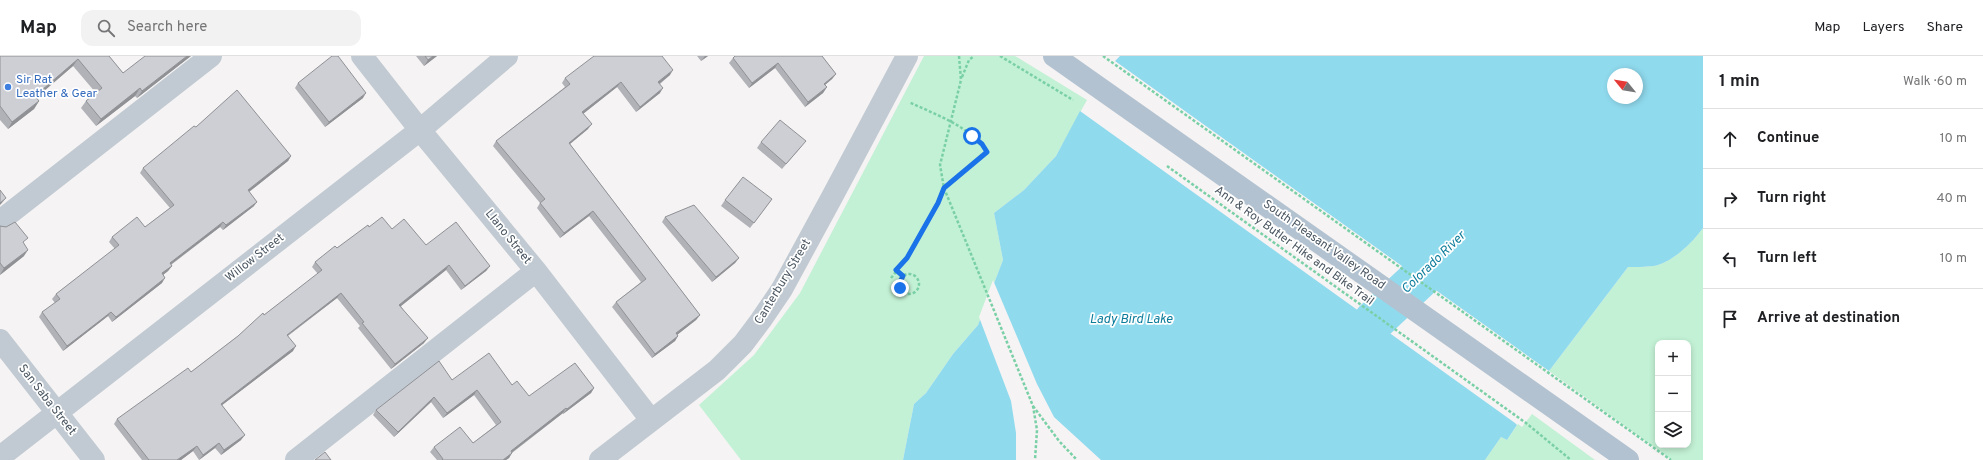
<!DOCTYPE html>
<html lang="en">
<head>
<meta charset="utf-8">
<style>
	body { margin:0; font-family:Overpass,sans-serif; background:#f2f2f2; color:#202124 }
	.controls { position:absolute; right:12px; bottom:12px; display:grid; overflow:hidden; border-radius:8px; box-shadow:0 2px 6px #0003 }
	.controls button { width:36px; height:36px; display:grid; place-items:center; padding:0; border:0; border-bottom:1px solid #e0e0e0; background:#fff; color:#202124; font:20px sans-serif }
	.compass { position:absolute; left:1607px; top:12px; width:36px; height:36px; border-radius:50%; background:#fff; box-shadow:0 2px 6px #0003; rotate:300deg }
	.stop { position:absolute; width:12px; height:12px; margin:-9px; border:3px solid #1a73e8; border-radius:50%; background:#fff }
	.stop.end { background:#1a73e8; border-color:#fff; box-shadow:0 1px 4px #0008 }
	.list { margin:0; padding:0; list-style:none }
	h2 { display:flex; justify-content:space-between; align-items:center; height:52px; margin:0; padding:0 16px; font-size:17px }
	h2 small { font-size:13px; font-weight:400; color:#757577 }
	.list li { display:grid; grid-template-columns:26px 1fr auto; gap:12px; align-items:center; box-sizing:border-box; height:60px; padding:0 16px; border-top:1px solid #e0e0e0 }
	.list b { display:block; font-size:15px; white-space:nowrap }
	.list em { font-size:13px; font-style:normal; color:#757577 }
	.icon { flex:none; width:22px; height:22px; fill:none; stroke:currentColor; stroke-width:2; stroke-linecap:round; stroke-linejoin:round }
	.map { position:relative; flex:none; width:1703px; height:404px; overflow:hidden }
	header { display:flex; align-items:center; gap:24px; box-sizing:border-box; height:56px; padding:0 20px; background:#fff; border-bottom:1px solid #e0e0e0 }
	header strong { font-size:19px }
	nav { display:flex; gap:22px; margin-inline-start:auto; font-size:14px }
	.search { width:280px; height:36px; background:#f2f2f2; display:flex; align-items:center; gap:10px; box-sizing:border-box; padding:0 14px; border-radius:12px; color:#757577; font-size:15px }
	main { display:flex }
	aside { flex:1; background:#fff }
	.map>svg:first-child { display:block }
	.green { fill:#c3f1d5; fill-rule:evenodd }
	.water { fill:#90daee; fill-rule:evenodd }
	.pier { fill:#f5f3f3 }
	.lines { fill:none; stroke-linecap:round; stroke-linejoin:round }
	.river { stroke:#90daee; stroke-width:41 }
	.path { stroke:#7ad0a6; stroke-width:2.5; stroke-dasharray:3 2; stroke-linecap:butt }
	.minor { stroke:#c1cad2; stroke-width:22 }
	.major { stroke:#b3c2d1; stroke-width:22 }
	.wall { fill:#b0b2b7 }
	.shaded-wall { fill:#909195 }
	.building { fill:#cdcfd5; stroke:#909195 }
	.route { stroke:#1a73e8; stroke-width:5 }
	.shop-dot { fill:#3f7fe0; stroke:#fff; stroke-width:1.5 }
	.labels { text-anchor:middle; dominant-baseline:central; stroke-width:3.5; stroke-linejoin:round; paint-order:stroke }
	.shop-label { font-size:12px; fill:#366cbe; stroke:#fff; text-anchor:start }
	.street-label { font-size:12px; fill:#4a5661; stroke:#fff }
	.water-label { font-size:13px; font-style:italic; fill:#0c7c9b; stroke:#fff }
</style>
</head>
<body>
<header>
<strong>Map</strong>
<div class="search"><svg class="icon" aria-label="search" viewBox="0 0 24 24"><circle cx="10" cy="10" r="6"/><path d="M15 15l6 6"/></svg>Search here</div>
<nav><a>Map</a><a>Layers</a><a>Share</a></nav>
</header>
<main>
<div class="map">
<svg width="1703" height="404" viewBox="0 0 1703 404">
	<rect width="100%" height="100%" fill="#f5f3f3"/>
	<path class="green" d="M924 0H1015L1087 44 1056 100 1024 134 994 157 1003 204 978 269 953 298 926 337 914 348 903 404H741L699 349 754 299 800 237Z
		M1703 172V404H1672L1549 315 1628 211C1636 211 1646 211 1654 210 1673 206 1692 187 1703 172ZM1658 287H1688V389H1658Z
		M1532 358 1595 404H1485L1501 381 1507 384 1518 368 1522 371Z"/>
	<path class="water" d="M1120 0H1703V172C1692 187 1673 206 1654 210 1645 211 1636 211 1628 211L1549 315 1115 5ZM1613 18H1637V42H1613Z
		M1080 55 1515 367 1517 369 1507 384 1501 381 1485 404H903L914 348 926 337 953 298 978 269 1003 204 994 157 1024 134 1056 100Z"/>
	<path class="pier" d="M993 224 1037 328 1054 361 1101 404H1016V377L1011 345 979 261Z"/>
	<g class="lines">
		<path class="river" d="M1288 404 1374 265 1460 184"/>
		<path class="path" d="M959 0 961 24 940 109 944 132 1033 350 1037 374 1035 404
			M1000 0 1073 44
			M1103 0 1671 404
			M962 21 969 4 974 0
			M1167 110 1526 367 1571 404
			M896 214 903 220
			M899 228a10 10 0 1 1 20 0a10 10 0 1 1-20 0Z
			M891 222 907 202 938 147 944 132 987 96C970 70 936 59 909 46
			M1033 350 1059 385 1077 404"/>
		<path class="minor" d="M362 0 420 74 536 215 651 364
			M0 165 211 0
			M0 284 94 404
			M0 401 420 74 507 0
			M296 404 536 215
			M600 404 717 314 743 288 761 264 782 233 832 141 907 0"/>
		<path class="major" d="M1054 0 1628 404"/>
	</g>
	<path class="wall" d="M0 0H109L123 17 191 0 137 42 135 40 96 70 81 52 86 45 96 37 73 10 36 42 39 45 34 53 8 73 0 64Z
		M416 0H437L424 10Z
		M697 0H708L701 5Z
		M822 0 836 18 832 23 825 29 827 31 823 37 805 51 775 12 749 32 729 7 733 2Z
		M670 19 660 28V37L636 56 617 31 583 58 588 73 570 88 700 259 696 264 677 279 678 280 675 285 652 302 612 251 616 246 641 226 589 160 560 182 537 152 540 147 493 90 496 85 565 31 562 27 565 22Z
		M298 27 363 42 325 71 295 32Z
		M196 71 291 100 288 105 249 136 254 150 223 174 220 171 171 209 172 210 168 215 163 219 162 227 112 266 108 260 63 295 39 261 42 256 55 247 52 243 56 238 115 193 109 186 112 181 145 171 170 152 140 117 143 112Z
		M761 86 802 90 782 113 757 92Z
		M772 143 750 172 721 150 725 144Z
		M665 161 739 202 735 207 712 226 662 166Z
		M0 170 6 171 24 188V200L0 219Z
		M369 171 392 173 426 189 490 210 486 215 461 234 446 214 401 250 424 287 391 313 358 272 360 270 337 242 288 280 293 295 222 349 241 384 221 399 215 392 199 404 193 395 181 404H142L114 368 117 363 191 316 238 280 264 259 318 218 312 211 315 206Z
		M452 324 512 329 529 340 594 332 591 337 563 358V357L512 397 509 402 506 404H437L430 396 434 391 473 387 496 369 474 339 443 362 431 346 394 381 373 359 376 354Z"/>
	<path class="shaded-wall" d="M187 0H191L137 42 142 35Z
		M433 0H437L424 10 428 4Z
		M705 0H708L701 5Z
		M78 3 73 10 30 47 35 40Z
		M778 7 775 12 749 32 752 27Z
		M673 14 670 19 655 31 658 26Z
		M836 18 832 23 820 33 824 28Z
		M621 26 617 31 579 61 582 56Z
		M827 31 823 37 805 51 808 46Z
		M140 32 135 40 96 70 101 63Z
		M663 32 660 37 636 56 640 51Z
		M366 37 363 42 325 71 329 66Z
		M39 45 34 53 8 73 12 66Z
		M592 68 588 73 565 92 569 87Z
		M291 100 288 105 245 139 248 134Z
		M6 142 1 148 0 149V147Z
		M257 146 254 150 223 174 226 169Z
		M593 155 589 160 560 182 564 177Z
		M223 166 220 171 166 212 170 207Z
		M28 194 24 200 0 219 4 212Z
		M739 202 735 207 712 226 716 221Z
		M449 209 446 214 396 254 399 249Z
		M172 210 168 215 159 222 162 217Z
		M490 210 486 215 461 234 465 230Z
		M165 222 162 227 112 266 116 261Z
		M341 237 337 242 283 283 287 279Z
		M111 256 108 260 63 295 67 290Z
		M700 259 696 264 673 282 676 277Z
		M678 280 675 285 652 302 655 298Z
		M428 282 424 287 391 313 395 308Z
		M296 290 293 295 217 353 221 348Z
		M594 332 591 337 563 358 567 353Z
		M477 334 474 339 443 362 447 357Z
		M434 341 431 346 394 381 398 376Z
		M566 352 563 357 507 400 511 395Z
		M245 379 241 384 221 399 224 394Z
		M219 387 215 392 199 404 203 399Z
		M197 390 193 395 181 404H177Z
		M512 397 509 402 506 404H503Z"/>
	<path class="building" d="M0 0H109L123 17 145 0H187L142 35 140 32 101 63 86 45 102 32 78 3 35 40 39 45 12 66 0 50Z
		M332 0H338L366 37 329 66 298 27Z
		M425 0H433L428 4Z
		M594 0H662L673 14 658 26 663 32 640 51 621 26 582 56 592 68 569 87 700 259 676 277 678 280 655 298 616 246 646 223 593 155 564 177 540 147 545 143 496 85 570 28 565 22Z
		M735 0H822L836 18 824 28 827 31 808 46 778 7 752 27 733 2Z
		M237 34 291 100 248 134 257 146 226 169 223 166 170 207 172 210 162 217 165 222 116 261 111 256 67 290 42 256 60 243 56 238 119 189 112 181 137 161 145 171 174 149 143 112 194 70 196 71Z
		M780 64 806 85 786 108 761 86Z
		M743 121 772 143 754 167 725 144Z
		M0 134 6 142 0 147Z
		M694 149 739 202 716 221 665 161Z
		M382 161 392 173 404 163 426 189 456 166 490 210 465 230 449 209 399 249 428 282 395 308 362 267 364 266 341 237 287 279 296 290 221 348 245 379 224 394 219 387 203 399 197 390 177 404H149L117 363 188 312 191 316 238 280 263 257 264 259 322 214 315 206 335 190 337 192 368 169 369 171Z
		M15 166 28 182 23 186 28 194 4 212 0 207V170L6 171Z
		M489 297 512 329 517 325 529 340 575 307 594 332 567 353 566 352 511 395 512 397 503 404H442L443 403 434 391 460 371 473 387 501 366 477 334 447 357 434 341 398 376 376 354 439 305 452 324Z
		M325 396 331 404H315Z"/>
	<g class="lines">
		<path class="route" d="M900 232V226L903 220 896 214 907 202 938 147 944 132 987 96 982 88 972 80"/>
	</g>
	<circle class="shop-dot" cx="8" cy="31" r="4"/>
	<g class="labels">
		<g class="shop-label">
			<text x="16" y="24">Sir Rat<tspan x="16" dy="14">Leather &amp; Gear</tspan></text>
		</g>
		<g class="street-label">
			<text transform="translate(508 181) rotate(51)">Llano Street</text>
			<text transform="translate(1324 189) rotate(35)">South Pleasant Valley Road</text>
			<text transform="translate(1294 190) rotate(36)">Ann &amp; Roy Butler Hike and Bike Trail</text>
			<text transform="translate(255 202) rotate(-38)">Willow Street</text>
			<text transform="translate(783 226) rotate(-59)">Canterbury Street</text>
			<text transform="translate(47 344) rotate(52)">San Saba Street</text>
		</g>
		<g class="water-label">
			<text transform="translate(1434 207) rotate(-44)">Colorado River</text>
			<text x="1131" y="264">Lady Bird Lake</text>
		</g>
	</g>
</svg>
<div class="controls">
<button>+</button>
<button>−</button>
<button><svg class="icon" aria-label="layers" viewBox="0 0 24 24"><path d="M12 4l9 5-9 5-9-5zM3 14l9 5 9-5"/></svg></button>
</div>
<svg class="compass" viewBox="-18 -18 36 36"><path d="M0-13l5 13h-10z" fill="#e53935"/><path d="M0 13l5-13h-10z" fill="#757577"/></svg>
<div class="stop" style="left:972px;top:80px"></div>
<div class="stop end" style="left:900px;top:232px"></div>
</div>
<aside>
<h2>1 min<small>Walk · 60 m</small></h2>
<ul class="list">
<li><svg class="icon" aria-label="ahead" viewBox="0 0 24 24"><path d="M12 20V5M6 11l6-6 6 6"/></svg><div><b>Continue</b></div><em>10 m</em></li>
<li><svg class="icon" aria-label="right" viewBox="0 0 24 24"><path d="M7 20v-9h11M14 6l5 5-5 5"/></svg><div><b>Turn right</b></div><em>40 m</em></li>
<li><svg class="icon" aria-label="left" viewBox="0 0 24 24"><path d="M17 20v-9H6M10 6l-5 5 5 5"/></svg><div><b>Turn left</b></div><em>10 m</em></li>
<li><svg class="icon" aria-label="arrive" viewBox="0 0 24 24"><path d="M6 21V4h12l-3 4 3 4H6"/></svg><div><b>Arrive at destination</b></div></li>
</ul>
</aside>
</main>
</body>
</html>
